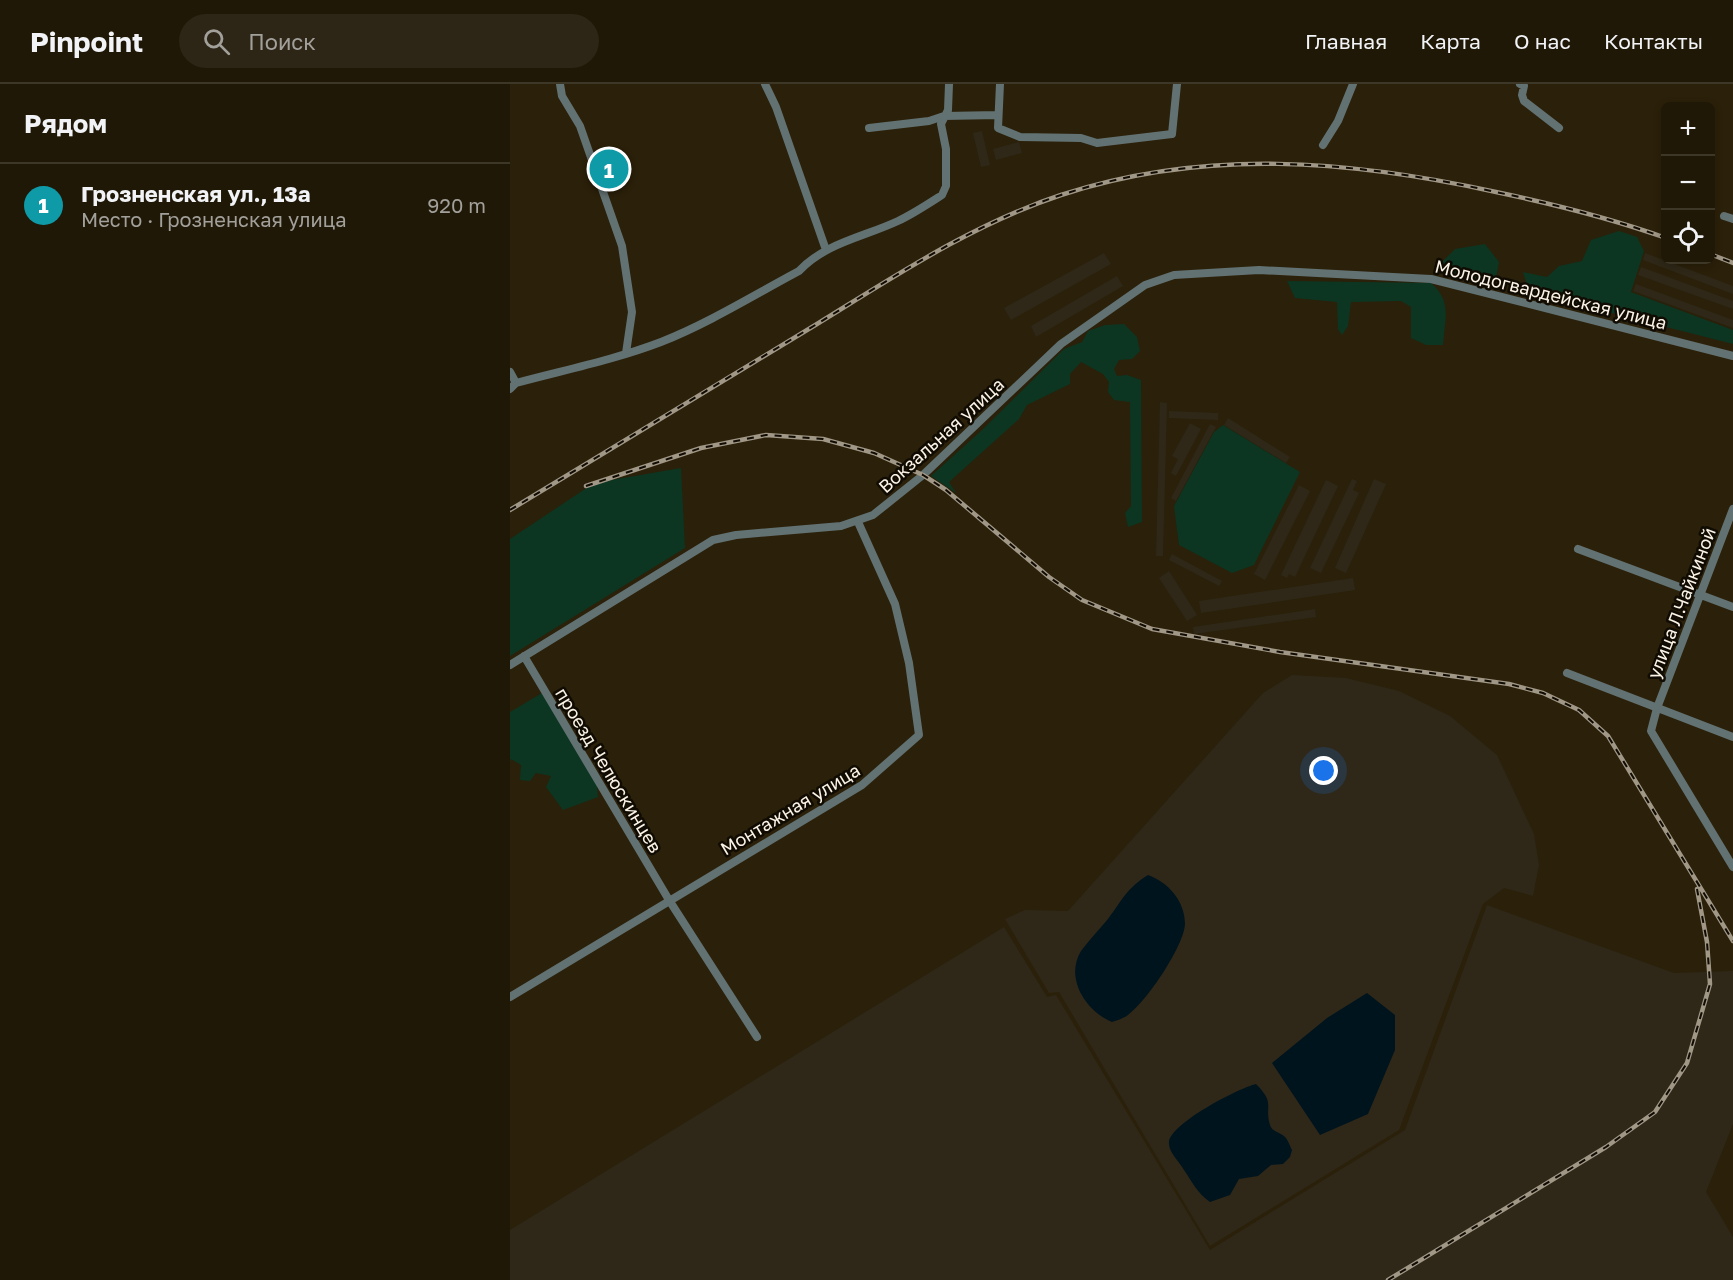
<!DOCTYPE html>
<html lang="ru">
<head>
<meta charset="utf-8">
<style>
	body { margin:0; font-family:"Golos Text",sans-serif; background:#2d2515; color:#f1f3f6 }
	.controls { position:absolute; right:18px; top:18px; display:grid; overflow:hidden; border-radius:9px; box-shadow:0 3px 9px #0003 }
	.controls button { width:54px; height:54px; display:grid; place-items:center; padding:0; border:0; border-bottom:2px solid #3d3728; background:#201807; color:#f1f3f6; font:30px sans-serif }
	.you { position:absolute; left:814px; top:687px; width:21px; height:21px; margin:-15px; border:4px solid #fff; border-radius:50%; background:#1a73e8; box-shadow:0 0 0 9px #1a73e833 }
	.badge { display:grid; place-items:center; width:39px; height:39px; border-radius:50%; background:#7c3aed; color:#fff; font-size:20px; font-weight:700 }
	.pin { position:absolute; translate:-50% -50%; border:3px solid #fff; box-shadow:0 2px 6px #0006 }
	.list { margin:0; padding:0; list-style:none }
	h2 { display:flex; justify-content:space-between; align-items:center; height:78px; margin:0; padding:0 24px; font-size:26px }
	h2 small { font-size:20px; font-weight:400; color:#a2a09b }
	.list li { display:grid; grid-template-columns:39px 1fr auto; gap:18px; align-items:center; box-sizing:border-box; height:84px; padding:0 24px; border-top:2px solid #3d3728 }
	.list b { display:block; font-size:22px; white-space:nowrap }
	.list p { margin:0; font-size:20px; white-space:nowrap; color:#a2a09b }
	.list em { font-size:20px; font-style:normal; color:#a2a09b }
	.icon { flex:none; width:33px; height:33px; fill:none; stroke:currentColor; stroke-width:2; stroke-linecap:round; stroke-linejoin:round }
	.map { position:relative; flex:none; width:1223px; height:1196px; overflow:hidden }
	header { display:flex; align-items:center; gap:36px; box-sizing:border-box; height:84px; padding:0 30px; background:#201807; border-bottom:2px solid #3d3728 }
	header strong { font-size:28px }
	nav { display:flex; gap:33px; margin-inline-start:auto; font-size:21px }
	.search { width:420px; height:54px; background:#2d2515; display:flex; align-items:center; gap:15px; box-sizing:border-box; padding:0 21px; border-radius:33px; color:#a2a09b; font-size:22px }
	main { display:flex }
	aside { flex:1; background:#201807 }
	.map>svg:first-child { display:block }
	.industrial { fill:#2f2818 }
	.green { fill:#0c3622 }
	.water { fill:#00141e }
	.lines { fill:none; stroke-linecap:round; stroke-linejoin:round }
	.minor { stroke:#627172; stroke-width:8 }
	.rail-casing { stroke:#a19786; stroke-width:4.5 }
	.rail { stroke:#100b03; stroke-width:2; stroke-dasharray:7; stroke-linecap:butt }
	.labels { text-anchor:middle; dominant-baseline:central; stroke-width:5; stroke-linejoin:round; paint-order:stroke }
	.street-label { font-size:18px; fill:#fbf3e6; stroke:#100b03 }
</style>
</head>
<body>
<header>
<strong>Pinpoint</strong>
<div class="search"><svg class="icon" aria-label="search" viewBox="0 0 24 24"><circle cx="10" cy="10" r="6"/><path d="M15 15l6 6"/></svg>Поиск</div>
<nav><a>Главная</a><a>Карта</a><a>О нас</a><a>Контакты</a></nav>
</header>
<main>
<aside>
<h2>Рядом<small></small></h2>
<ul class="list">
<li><span class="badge" style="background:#0f9aa8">1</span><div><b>Грозненская ул., 13а</b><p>Место · Грозненская улица</p></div><em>920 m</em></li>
</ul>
</aside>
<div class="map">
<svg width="1223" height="1196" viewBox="0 0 1223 1196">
	<rect width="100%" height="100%" fill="#2b2009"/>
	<path class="industrial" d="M472 47 480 81 471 83 463 49Z
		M509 58 512 69 486 76 483 65Z
		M594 169 601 180 501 236 494 224Z
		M1135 169 1223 202V210L1133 176Z
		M1131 183 1223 217V225L1128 191Z
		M607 192 613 202 526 253 521 242Z
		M1126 200 1223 236V244L1123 207Z
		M650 318 657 319 653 472H646Z
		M659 327 708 329V336L659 334Z
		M718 334 780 373 776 379 714 341Z
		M680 339 691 345 666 392 661 389 668 375 662 372Z
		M700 340 706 343 666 417 661 414Z
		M842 395 847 397 843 406 849 409 811 489 800 484Z
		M864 395 876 400 836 489 825 484Z
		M816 396 828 402 785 493 779 490 777 494 771 491Z
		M789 401 800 407 755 496 744 490Z
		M662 470 712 497 709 502 659 476Z
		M659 487 687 531 677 537 649 494Z
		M843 494 845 506 691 529 689 517Z
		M805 525 806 533 684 550 683 543Z
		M782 591 836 594 889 607 940 632 987 671 1024 750 1029 781 1023 812 994 804 973 820 889 1046 700 1162 549 908 539 909 495 835 515 826 558 827 753 609Z
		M977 821 1164 889 1223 887V1040L1196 1108 1223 1153V1196H0V1146L494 843 537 913 546 911 700 1166 895 1046Z"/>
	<path class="green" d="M1109 147 1127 153 1134 167 1121 208 1223 246V260L1019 208 1013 188 1037 193 1049 182 1072 177 1081 156Z
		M975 160 989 178 986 194 969 200 933 185 931 179 945 165Z
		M777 197 921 199C942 217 935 235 933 261H916L901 254V223L891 217 841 218 838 242 832 251 828 245 827 218 785 214Z
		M614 240 627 253 630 267 622 275 609 276 604 285 607 292 617 291 631 296 632 438 618 443 615 429 621 422 620 318 604 316 598 308 599 298 593 290 571 278 560 290V300L517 321 509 335 439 398 446 409 421 392 472 346 554 265 572 258 578 247 595 241Z
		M713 341 790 388 744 481 722 489 669 461 664 422 704 348Z
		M171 384 175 464 0 572V455L84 399Z
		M32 609 87 702 88 713 53 726 36 703 41 692 26 689 20 697 10 696 11 681 1 675 0 678V628Z"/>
	<path class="water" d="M638 791C658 798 675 817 675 840 674 862 637 917 619 930 615 934 608 936 602 938 577 928 554 895 571 867 579 856 589 846 598 835 613 815 616 805 638 791Z
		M857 909 885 931V966L858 1030 810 1051 762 979 817 934Z
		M746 1000C766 1020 754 1021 760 1041 762 1048 770 1048 775 1053 778 1056 780 1062 782 1066L780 1073 773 1080 761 1081 748 1092 729 1095 720 1111 700 1118C687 1109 683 1099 674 1086 669 1077 658 1068 659 1058 661 1039 729 1004 746 1000Z"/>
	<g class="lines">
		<path class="minor" d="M50 0 52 12 70 42 112 162 122 228 116 269
			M255 0 266 23 316 166
			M490 0 488 44 510 53 571 54 587 59 662 50 667 0
			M1010 0 1014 2 1012 11 1014 17 1049 44
			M359 44 419 37 434 32 488 31
			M813 61 828 37 843 0
			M1214 132 1223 135
			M0 288 6 299
			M0 305 6 299C54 286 104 276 151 258 199 239 244 211 289 187 315 159 354 153 388 137 403 130 418 120 432 111L436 102V65L431 40 438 26 439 0
			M1223 425 1147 624 1141 647 1223 783
			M1068 465 1223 523
			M14 572 159 816 247 953
			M0 581 203 456 226 451 331 442 363 431 413 391 551 260 635 201 664 191 749 186 921 195 1223 272
			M1057 589 1223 653
			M0 913 352 701 409 651 399 579 385 520 348 438"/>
		<g class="rail-casing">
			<path id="rail" d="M1200 170 1223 179
				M76 402 191 364 256 351 313 355 364 369 413 391 436 406 539 493 572 516 642 545 770 568 999 600 1033 609 1069 626 1098 652 1223 857
				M0 426C102 364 204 302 307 240 385 192 463 140 551 111 695 64 840 76 986 108 1043 120 1100 134 1156 154
				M878 1196 1096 1063 1145 1028 1177 979 1200 900 1197 858 1187 805"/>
		</g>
		<use href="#rail" class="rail"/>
	</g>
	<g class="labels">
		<g class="street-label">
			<text transform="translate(1041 210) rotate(14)">Молодогвардейская улица</text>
			<text transform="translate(431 351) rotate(-42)">Вокзальная улица</text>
			<text transform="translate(1171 519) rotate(-69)">улица Л.Чайкиной</text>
			<text transform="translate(99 686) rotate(59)">проезд Челюскинцев</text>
			<text transform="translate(280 725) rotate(-31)">Монтажная улица</text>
		</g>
	</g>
</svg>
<div class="controls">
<button>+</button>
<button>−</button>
<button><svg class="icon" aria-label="locate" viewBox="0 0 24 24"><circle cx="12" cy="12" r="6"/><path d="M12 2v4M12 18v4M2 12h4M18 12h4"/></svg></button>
</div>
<div class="you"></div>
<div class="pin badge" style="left:99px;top:85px;background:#0f9aa8">1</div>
</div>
</main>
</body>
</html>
